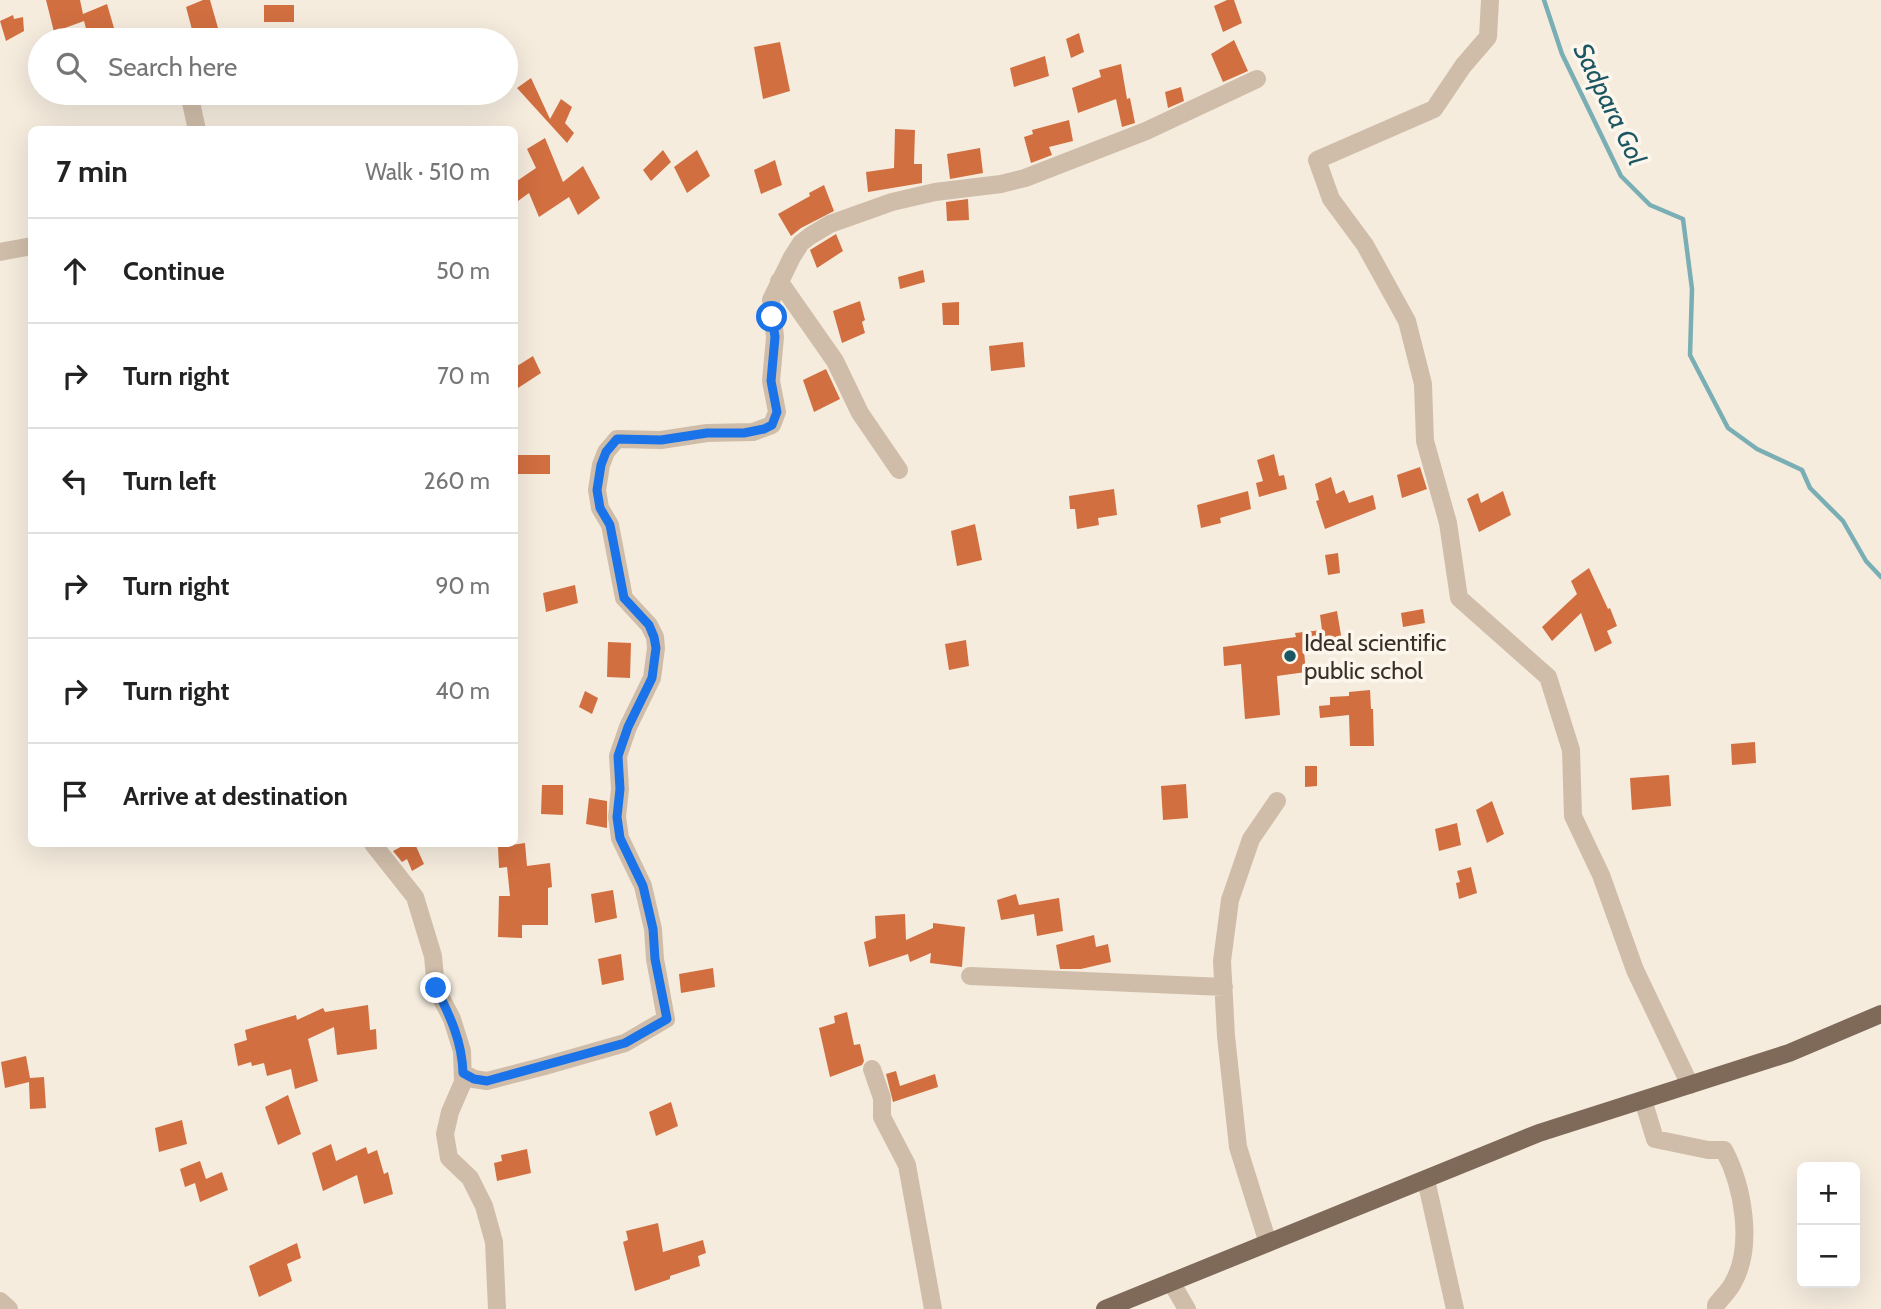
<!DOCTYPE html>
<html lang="en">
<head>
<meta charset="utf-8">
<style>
	body { margin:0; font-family:Cabin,sans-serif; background:#f6f6f6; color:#222 }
	.controls { position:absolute; right:21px; bottom:21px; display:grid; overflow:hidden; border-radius:10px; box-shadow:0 7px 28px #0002 }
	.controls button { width:63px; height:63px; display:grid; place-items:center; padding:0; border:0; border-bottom:2px solid #e0e0e0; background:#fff; color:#222; font:35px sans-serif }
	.stop { position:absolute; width:21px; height:21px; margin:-16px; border:5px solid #1a73e8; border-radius:50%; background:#fff }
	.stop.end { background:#1a73e8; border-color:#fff; box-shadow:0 2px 7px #0008 }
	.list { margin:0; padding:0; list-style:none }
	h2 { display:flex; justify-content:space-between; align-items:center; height:91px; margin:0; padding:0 28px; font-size:30px }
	h2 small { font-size:23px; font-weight:400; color:#767676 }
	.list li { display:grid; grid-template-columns:46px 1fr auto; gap:21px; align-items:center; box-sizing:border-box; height:105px; padding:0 28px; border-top:2px solid #e0e0e0 }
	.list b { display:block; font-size:26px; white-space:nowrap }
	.list em { font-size:23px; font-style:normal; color:#767676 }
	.icon { flex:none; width:38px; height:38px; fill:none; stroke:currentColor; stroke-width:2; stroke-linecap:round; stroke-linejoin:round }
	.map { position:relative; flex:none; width:1881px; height:1309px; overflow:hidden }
	.search { position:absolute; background:#fff; box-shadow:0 7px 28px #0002; left:28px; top:28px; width:490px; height:77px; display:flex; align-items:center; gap:18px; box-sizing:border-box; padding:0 24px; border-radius:38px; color:#767676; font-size:26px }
	.panel { position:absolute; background:#fff; box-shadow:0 7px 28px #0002; left:28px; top:126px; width:490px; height:721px; border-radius:10px }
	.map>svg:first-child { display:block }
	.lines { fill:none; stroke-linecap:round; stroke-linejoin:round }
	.stream { stroke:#7aaeb5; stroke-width:4.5 }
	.building { fill:#d16f40 }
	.minor { stroke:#cfbda9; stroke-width:18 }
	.major { stroke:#7f6959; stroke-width:18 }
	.route { stroke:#1a73e8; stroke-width:9 }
	.poi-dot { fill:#1a5762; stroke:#fcf6ec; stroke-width:2.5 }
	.labels { text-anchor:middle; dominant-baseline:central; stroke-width:7; stroke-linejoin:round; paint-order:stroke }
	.poi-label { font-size:24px; fill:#3b3029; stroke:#fcf6ec; text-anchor:start }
	.water-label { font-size:26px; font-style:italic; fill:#1a5762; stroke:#fcf6ec }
</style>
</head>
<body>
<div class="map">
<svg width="1881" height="1309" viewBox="0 0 1881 1309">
	<rect width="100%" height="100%" fill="#f5ecde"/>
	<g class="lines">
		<path class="stream" d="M1544 0 1562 54 1621 176 1650 205 1683 219 1692 289 1690 355 1728 428 1757 449 1802 470 1810 488 1843 521 1866 561 1881 577"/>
	</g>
	<path class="building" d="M46 0H80L83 14 107 4 116 35 104 40H89L84 21 54 32Z
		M203 0H210L218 28 194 37 186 7Z
		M1227 0H1234L1242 23 1223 32 1214 6Z
		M264 5H294V22H264Z
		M13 15 14 19 23 17 24 31 6 41 0 21Z
		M1079 33 1084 52 1071 58 1066 39Z
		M1234 40 1248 71 1223 82 1211 54Z
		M780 42 790 91 763 99 754 47Z
		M1045 56 1049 76 1014 87 1010 68Z
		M1121 64 1127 99 1130 98 1135 123 1122 127 1116 99 1078 113 1072 88 1101 77 1099 70Z
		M531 78 550 119 561 99 572 107 565 123 574 133 567 143 517 88Z
		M1181 87 1184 101 1168 108 1165 92Z
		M1069 120 1073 141 1049 147 1052 155 1031 163 1024 137 1033 134 1032 130Z
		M895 129 915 130 914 164H922V183L868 192 866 172 894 168Z
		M545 138 563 182 583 166 600 198 578 215 569 197 539 217 529 193 518 201 514 192V183L536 168 527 149Z
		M980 148 983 173 950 179 947 154Z
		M663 150 671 162 651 181 643 170Z
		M697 150 710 176 687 193 674 167Z
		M775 160 782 185 761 194 754 170Z
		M824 185 834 211 801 228 791 236 778 214 810 196 809 193Z
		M968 199 969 220 947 221 946 202Z
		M836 234 843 251 817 268 810 250Z
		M923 270 925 282 900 289 898 277Z
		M860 301 865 320 862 322 865 333 842 343 833 311Z
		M959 302V325H943L942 303Z
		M1023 342 1025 367 991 371 989 346Z
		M533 356 541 373 518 388 514 380V368Z
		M826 369 840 399 814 412 803 380Z
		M1274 454 1279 476 1284 475 1287 489 1259 497 1256 483 1263 481 1257 460Z
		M517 455H550V474H517Z
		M1420 467 1427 489 1402 498 1397 475Z
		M1331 477 1336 494 1344 490 1349 503 1373 495 1376 509 1325 529 1316 501 1319 500 1315 484Z
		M1114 489 1117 515 1098 518 1099 525 1077 529 1075 509H1070L1069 496Z
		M1248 491 1251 509 1220 518 1221 523 1201 528 1197 505Z
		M1503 491 1511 515 1479 532 1467 499 1478 493 1481 503Z
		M975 524 982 560 957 566 951 531Z
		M1338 553 1340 573 1328 575 1325 555Z
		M1589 568 1608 609 1610 608 1617 626 1607 631 1612 643 1595 652 1581 613 1552 641 1542 627 1577 594 1571 581Z
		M575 585 578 603 546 612 543 593Z
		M1423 609 1425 623 1403 627 1401 613Z
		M1337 611 1342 641 1304 651 1306 672 1277 676 1280 715 1245 719 1241 664 1224 666 1223 647 1296 637 1295 633 1322 630 1320 615Z
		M966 640 969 666 949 670 945 644Z
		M608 642 631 643 630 678 607 677Z
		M1370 690 1371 709H1373L1374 746H1350L1349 715 1320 718 1319 706 1330 705V697L1349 696V692Z
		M585 691 598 698 592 714 579 707Z
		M1755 742 1756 763 1732 765 1731 744Z
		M1305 766H1317V786L1305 787Z
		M1669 775 1671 806 1632 810 1630 778Z
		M1186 784 1188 818 1163 820 1161 786Z
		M542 785H563V815L541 814Z
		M589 798 607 801V828L586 824Z
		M1492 801 1504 834 1487 843 1476 810Z
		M1457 823 1461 845 1439 851 1435 829Z
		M525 843 527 866 550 863 552 887 548 888V925H522V938L498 937 499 896H510L507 867 499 868 498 847Z
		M406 844H415L424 864 412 871 407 859 402 862 393 851Z
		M1471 867 1477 893 1459 899 1456 883 1460 882 1457 871Z
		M613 890 617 918 595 923 591 894Z
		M1016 894 1019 905 1059 898 1063 931 1037 936 1034 914 1001 920 997 900Z
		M905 914 906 940 933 928V923L965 927 962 967 930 963 931 953 910 962 908 954 869 967 864 942 876 938 875 916Z
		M1094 935 1096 947 1108 944 1111 962 1081 969H1060L1056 945Z
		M621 954 624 980 602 985 598 959Z
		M713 968 715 987 681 993 679 974Z
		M368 1005 370 1030 376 1029 377 1049 337 1055 334 1027 308 1039 318 1081 295 1089 291 1069 267 1076 264 1063 252 1066 251 1062 238 1066 234 1044 247 1040 245 1030 296 1015 297 1020 323 1008 325 1012Z
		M847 1012 854 1045 860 1044 864 1061 862 1065 830 1077 819 1028 835 1023 834 1016Z
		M26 1056 30 1078 44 1077 46 1108 30 1109 29 1082 5 1088 1 1062Z
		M896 1071 900 1086 935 1074 938 1087 893 1102 886 1074Z
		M288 1095 301 1134 278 1145 265 1107Z
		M671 1102 678 1126 656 1136 649 1112Z
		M182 1120 187 1144 159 1152 155 1128Z
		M331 1144 336 1161 366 1147 368 1154 377 1150 384 1174 388 1172 393 1194 364 1204 357 1175 323 1191 312 1153Z
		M527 1149 531 1173 497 1181 494 1163 502 1161 501 1155Z
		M200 1161 206 1179 222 1172 228 1190 200 1202 195 1183 185 1187 180 1169Z
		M658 1223 663 1252 703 1240 706 1253 698 1256 700 1266 670 1276V1279L635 1291 623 1242 628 1240 626 1231Z
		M297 1243 301 1258 287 1264 292 1281 259 1297 249 1266Z"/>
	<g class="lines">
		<path class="minor" d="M1490 0 1488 37 1463 66 1434 109 1317 160 1331 199 1365 245 1407 321 1423 384 1425 441 1448 523 1459 598 1548 677 1571 750 1573 816 1601 875 1635 970 1690 1085
			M189 93 197 130
			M0 252 32 246
			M779 281 835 361 860 413 899 470
			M373 844 415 897 433 956 436 988 452 1019 462 1051 463 1082 450 1112 445 1134 449 1158 470 1178 484 1206 494 1242 497 1309
			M970 976 1224 987
			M872 1069 882 1098V1117L907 1165 933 1309
			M463 1073 474 1079 487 1081 541 1067 625 1043 666 1019 655 959 653 929 643 886 620 838 617 817 620 789 618 756 628 727 652 678 656 648 655 637 649 625 624 598 610 525 600 508 597 490 601 465 606 452 617 439 661 440 707 433 753 432 772 425 777 412 771 381 775 337 771 300 792 257 801 243 810 236 830 224 892 202 935 192 1001 184 1025 178 1146 131 1257 79
			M1643 1100 1655 1139 1708 1150H1724C1743 1186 1754 1246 1733 1283 1729 1291 1721 1298 1716 1305V1309
			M1426 1180 1455 1309
			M1268 1243 1238 1147 1226 1036 1222 961 1230 900 1251 839 1277 801
			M1171 1282 1187 1309
			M0 1301 9 1309"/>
		<path class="major" d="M1105 1309 1539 1133 1789 1053 1881 1014"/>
	</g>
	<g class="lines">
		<path class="route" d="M436 988C450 1016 462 1041 463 1073L474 1079 487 1081 625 1043 667 1019 655 959 653 929 643 886 620 838 617 817 620 789 618 756 628 727 652 678 656 648 654 637 649 625 624 598 610 525 600 508 597 490 601 465 606 452 617 439 661 440 707 433H744L764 429 772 425 777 412 771 381 775 337 772 317"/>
	</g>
	<circle class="poi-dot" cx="1290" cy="656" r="7"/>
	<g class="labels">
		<g class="poi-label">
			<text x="1304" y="642">Ideal scientific<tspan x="1304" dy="28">public schol</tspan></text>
		</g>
		<g class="water-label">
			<text transform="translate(1610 104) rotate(64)">Sadpara Gol</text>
		</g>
	</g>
</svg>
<div class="controls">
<button>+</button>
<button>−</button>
</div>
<div class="stop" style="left:772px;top:317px"></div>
<div class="stop end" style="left:436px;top:988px"></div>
<div class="search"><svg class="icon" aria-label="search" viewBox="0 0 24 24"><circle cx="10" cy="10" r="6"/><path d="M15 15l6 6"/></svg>Search here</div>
<section class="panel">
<h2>7 min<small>Walk · 510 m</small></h2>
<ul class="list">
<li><svg class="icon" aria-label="ahead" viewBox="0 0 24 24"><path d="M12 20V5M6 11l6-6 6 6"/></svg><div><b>Continue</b></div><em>50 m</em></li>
<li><svg class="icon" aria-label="right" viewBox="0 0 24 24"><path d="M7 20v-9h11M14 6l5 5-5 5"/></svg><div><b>Turn right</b></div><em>70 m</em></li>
<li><svg class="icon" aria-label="left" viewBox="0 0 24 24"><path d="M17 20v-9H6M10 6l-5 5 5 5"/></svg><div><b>Turn left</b></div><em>260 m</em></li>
<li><svg class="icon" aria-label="right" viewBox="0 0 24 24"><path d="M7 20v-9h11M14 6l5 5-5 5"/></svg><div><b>Turn right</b></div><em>90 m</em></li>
<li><svg class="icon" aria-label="right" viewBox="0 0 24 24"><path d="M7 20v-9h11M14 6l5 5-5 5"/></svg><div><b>Turn right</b></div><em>40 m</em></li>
<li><svg class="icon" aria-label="arrive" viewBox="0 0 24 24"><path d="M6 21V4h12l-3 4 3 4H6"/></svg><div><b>Arrive at destination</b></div></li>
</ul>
</section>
</div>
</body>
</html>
